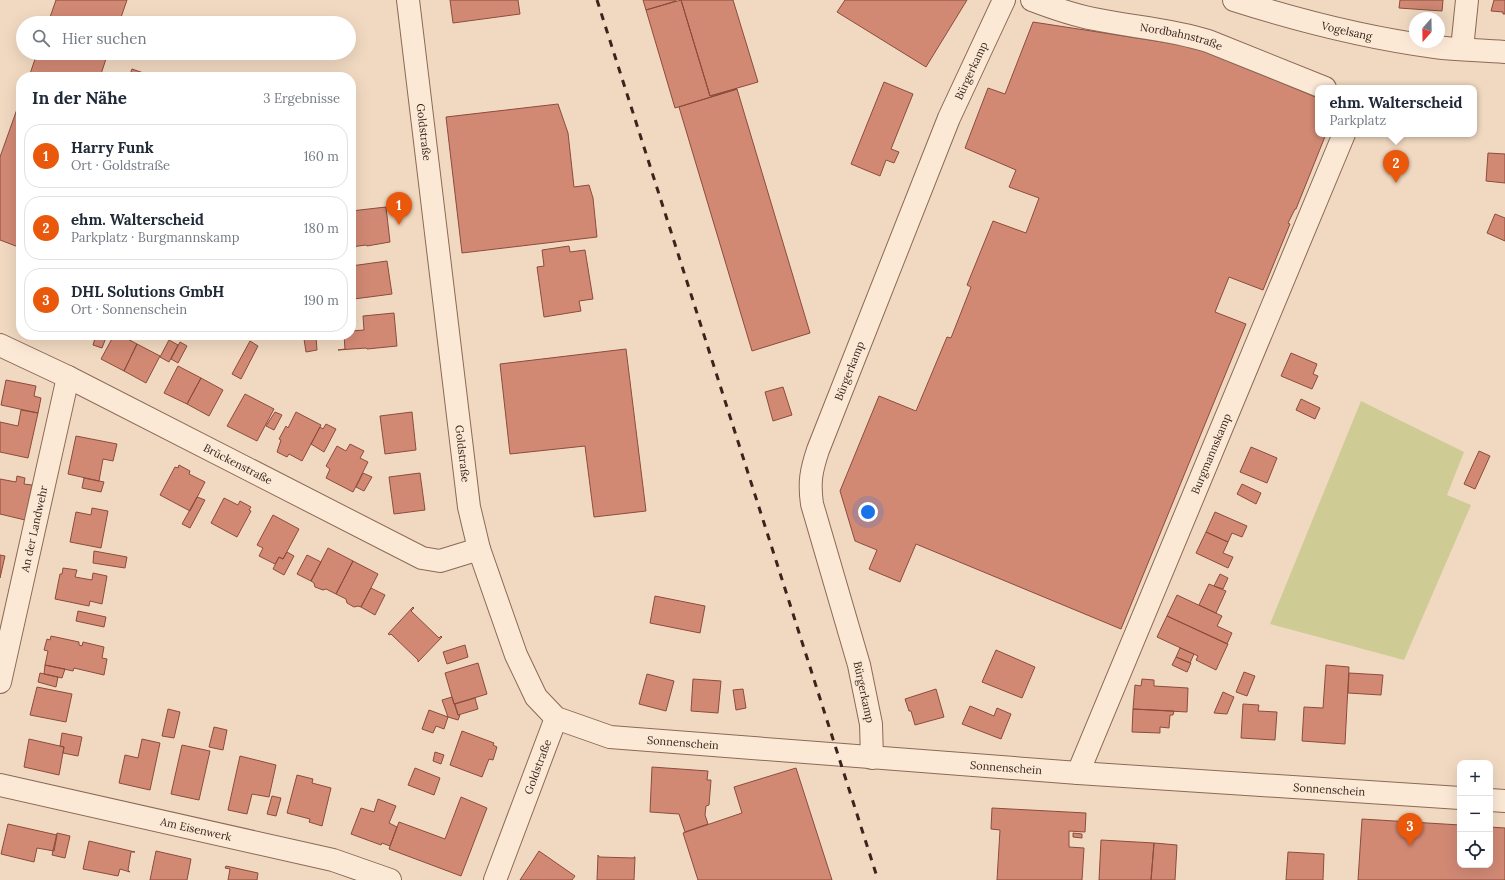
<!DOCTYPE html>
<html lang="de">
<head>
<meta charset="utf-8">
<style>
	body { margin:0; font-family:Lora,serif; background:#f2f2f3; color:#1f2937 }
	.controls { position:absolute; right:12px; bottom:12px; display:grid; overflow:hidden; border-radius:8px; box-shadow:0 4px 16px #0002 }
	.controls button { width:36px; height:36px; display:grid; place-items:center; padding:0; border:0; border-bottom:1px solid #e0e1e3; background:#fff; color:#1f2937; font:20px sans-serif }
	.compass { position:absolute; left:1409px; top:12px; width:36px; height:36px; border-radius:50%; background:#fff; box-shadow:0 4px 16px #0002; rotate:200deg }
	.you { position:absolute; left:868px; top:512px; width:14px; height:14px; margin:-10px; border:3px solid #fff; border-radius:50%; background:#1a73e8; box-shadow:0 0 0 6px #1a73e833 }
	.badge { display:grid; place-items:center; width:26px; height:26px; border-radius:50%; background:#ea580c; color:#fff; font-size:13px; font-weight:700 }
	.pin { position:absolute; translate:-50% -33px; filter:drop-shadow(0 1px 2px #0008) }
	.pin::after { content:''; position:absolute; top:21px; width:14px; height:12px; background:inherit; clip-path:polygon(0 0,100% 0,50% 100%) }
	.popup { position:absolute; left:1315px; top:85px; width:162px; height:52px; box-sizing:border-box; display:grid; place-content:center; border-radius:8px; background:#fff; filter:drop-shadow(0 1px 3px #0005); font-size:13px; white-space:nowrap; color:#747a83 }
	.popup b { font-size:15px; color:#1f2937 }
	.popup::after { content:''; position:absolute; left:50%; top:100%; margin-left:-8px; border:8px solid transparent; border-top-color:#fff }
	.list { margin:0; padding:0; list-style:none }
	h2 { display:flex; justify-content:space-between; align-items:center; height:52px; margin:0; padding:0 16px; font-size:17px }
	h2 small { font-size:13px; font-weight:400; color:#747a83 }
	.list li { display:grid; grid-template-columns:26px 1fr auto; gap:12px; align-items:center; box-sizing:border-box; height:64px; margin:0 8px 8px; padding:0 8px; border:1px solid #e0e1e3; border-radius:16px }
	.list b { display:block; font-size:15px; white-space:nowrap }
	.list p { margin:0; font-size:13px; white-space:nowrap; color:#747a83 }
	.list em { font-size:13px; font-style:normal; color:#747a83 }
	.icon { flex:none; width:22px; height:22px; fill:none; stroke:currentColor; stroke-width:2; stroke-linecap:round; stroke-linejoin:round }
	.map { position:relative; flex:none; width:1505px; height:880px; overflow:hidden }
	.search { position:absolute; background:#fff; box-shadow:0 4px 16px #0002; left:16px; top:16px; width:340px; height:44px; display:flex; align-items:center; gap:10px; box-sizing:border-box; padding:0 14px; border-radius:22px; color:#747a83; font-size:15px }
	.panel { position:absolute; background:#fff; box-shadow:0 4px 16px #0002; left:16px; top:72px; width:340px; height:268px; border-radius:16px }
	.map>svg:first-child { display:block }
	.green { fill:#cfcb94 }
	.building { fill:#d18974; stroke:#8c4c3b }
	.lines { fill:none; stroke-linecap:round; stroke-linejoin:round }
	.minor-casing { stroke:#8b6957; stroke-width:24 }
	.minor { stroke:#fbe8d5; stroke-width:22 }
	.rail { stroke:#3a251c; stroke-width:3; stroke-dasharray:7 7; stroke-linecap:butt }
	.labels { text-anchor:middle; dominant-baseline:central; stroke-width:3; stroke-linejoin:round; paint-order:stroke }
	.street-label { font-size:11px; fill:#3a251c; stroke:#f8e5d1 }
</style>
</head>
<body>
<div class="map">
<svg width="1505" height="880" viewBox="0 0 1505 880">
	<rect width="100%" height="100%" fill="#f1d9c1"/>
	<path class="green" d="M1361 401 1464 452 1447 495 1471 505 1404 660 1270 624Z"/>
	<path class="building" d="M56 0H127L119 23H48Z
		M450 0H518L520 14 453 23Z
		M643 0H676V1L646 10Z
		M681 0H733L758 82 710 96Z
		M681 0 710 96 737 89 675 108 646 10Z
		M845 0H967L926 67 837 12Z
		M1400 0H1443L1442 11 1399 8Z
		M1494 0H1505V14H1503V12L1491 11Z
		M1033 22 1195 47 1318 98V134H1338L1336 138 1326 134 1296 209H1295L1288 223 1290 224 1263 290 1229 277 1215 312 1246 324 1121 629 916 544 900 582 869 569 877 550 855 541 840 491 879 396 916 411 947 337 951 338 971 287 967 285 993 221 1026 233 1039 198 1009 187 1016 170 965 148 988 88 1005 94Z
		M37 53H108L100 77H29Z
		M132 69 155 77H129Z
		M884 82 913 94 891 149 899 152 894 163 886 160 880 176 851 164Z
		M737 89 810 333 752 351 679 107Z
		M21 98V248L0 240V157Z
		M558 104 568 133 574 187 589 185 593 198 597 237 462 253 446 117Z
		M1488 153 1505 154V183L1486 181Z
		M386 207 390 242 367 246 366 245 351 247V211Z
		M1495 214 1505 218V241L1487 233Z
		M569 246 570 252 585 250 593 299 579 301 581 311 544 317 537 267 544 266 542 250Z
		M387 261 392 294 354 299 351 266Z
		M394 313 397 346 367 349 366 348 338 350 345 349 344 335H351V331L364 330 363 316Z
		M96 335H107L102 348 93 345Z
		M114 335H120L137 344 124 371 101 359Z
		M316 337 317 350 306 352 304 339Z
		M169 340 178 345 169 362 160 357Z
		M250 341 258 346 241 379 232 374Z
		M180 342 187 346 178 363 171 359Z
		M137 344 160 356 146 383 124 371Z
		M626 349 646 511 594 517 585 446 510 454 500 364Z
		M1291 353 1317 364 1313 374 1318 376 1312 389 1281 376Z
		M178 366 201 378 187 404 164 393Z
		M201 378 223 390 209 416 187 404Z
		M6 380 36 386 34 396 41 398 38 413 1 405Z
		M783 387 792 415 773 421 765 392Z
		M245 394 274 409 257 441 227 426Z
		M1301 399 1320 408 1315 419 1296 410Z
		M21 410 38 413 28 458 0 452V422L18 426Z
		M275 412 282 415 274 430 266 426Z
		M296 412 321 425 302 461 289 454 287 457 277 452 281 440 279 439 286 426 288 428Z
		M412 412 416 450 385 454 380 416Z
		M326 424 336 429 324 452 311 444 320 427 323 429Z
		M76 436 117 444 113 461 103 459 99 481 68 474Z
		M350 444 364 451 360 458 368 462 353 492 326 478 330 469 326 466 337 446 346 451Z
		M1251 447 1277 458 1267 483 1240 472Z
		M1479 451 1490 456 1475 489 1464 484Z
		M179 465 190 471 189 474 205 482 190 511 160 495 175 467 178 468Z
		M363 473 372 477 364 491 356 487Z
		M420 473 425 510 394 514 389 477Z
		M17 476 25 478 24 484 32 485 25 520 0 514V479L16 482Z
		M84 478 104 482 101 492 82 488Z
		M1242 484 1261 493 1256 504 1237 494Z
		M197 497 205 500 190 528 182 524Z
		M224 498 238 505 240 501 251 507 249 510 251 511 237 537 211 523Z
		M92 508 108 511 101 548 70 542 76 512 91 515Z
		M1215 512 1247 526 1242 537 1232 533 1228 542 1206 532Z
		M273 515 299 529 283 559 279 557 275 564 259 556 263 548 257 545Z
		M1206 532 1228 542 1223 553 1233 557 1228 568 1196 553Z
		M328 548 353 561 336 594 326 589 323 590 315 587 314 583 311 581Z
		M94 551 127 557 125 568 93 563Z
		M287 552 294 556 284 575 273 569 279 557 283 559Z
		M0 555 5 556 0 578Z
		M307 555 321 562 311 581 297 574Z
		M353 561 378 574 361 607 358 606 354 607 347 603 346 599 336 594Z
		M63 568 77 570 75 577 92 580 93 573 107 576 102 604 90 601 89 606 55 599 60 574H62Z
		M1220 574 1228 578 1223 589 1214 586Z
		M1209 584 1226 591 1216 613 1199 605Z
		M371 588 385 595 375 615 361 607Z
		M1177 595 1222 616 1217 626 1232 633 1227 644 1167 616Z
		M655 596 705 606 700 633 650 623Z
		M413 607 414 608 411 611 439 638 441 636 442 637 418 662V660L391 634 390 635 388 634Z
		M78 611 106 617 104 627 76 621Z
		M1167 616 1228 644 1216 670 1196 660 1198 656 1157 637Z
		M51 636 79 642V645L82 646 83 642 104 647 102 658 107 659 104 675 74 668 73 671 45 665 48 651 44 650 47 639 50 640Z
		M465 645 468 657 447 664 443 652Z
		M1180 648 1194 654 1190 663 1176 657Z
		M996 650 1035 667 1022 698 982 682Z
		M1176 657 1191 663 1187 672 1172 665Z
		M478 663 487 694 454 704 445 673Z
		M45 665 65 669 62 678 44 674Z
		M1326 665 1349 667 1345 744 1302 741 1304 707 1323 708Z
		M1244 672 1255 676 1247 696 1236 692Z
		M40 673 58 677 56 687 38 682Z
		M1349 673 1383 675 1381 695 1348 693Z
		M647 674 674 681 666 711 639 704Z
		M693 679 721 681 718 713 691 711Z
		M1142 679 1154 680V686L1188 688 1187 712 1133 709 1135 685 1141 686Z
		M37 687 72 694 66 722 30 715Z
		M743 689 746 708 736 710 733 690Z
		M936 689 944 717 915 725 911 711H909L905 699Z
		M1223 692 1234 697 1227 714 1214 713Z
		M452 697 458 715H460L458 720 448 717 442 700Z
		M475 698 478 709 458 715 455 704Z
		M1243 704 1259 705 1258 711 1277 712 1275 740 1241 738Z
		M970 706 994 716 997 708 1011 714 1001 739 962 724Z
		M168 709 180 712 174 738 162 736Z
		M1133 709 1174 711 1173 715H1170L1169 728 1160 727V733L1132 732Z
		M429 710 448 717 444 729 436 726 433 733 422 729Z
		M214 727 227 730 223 750 209 747Z
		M462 731 494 743 493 745 497 747 493 760 489 759 482 777 450 765Z
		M62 733 82 737 78 756 63 753 64 747 60 746Z
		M29 739 64 747 59 775 24 767Z
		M142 739 160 743 150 790 119 783 125 755 138 758Z
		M182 745 210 751 199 800 171 794Z
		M435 752 444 755 441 764 433 761Z
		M240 756 276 765 269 797 252 794 247 814 228 810Z
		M652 767 708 771 707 780H711L709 805 706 806 705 815 708 824 685 832 679 814 650 812Z
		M415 768 440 778 434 795 408 785Z
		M796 768 832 880H698L683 833 742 813 734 787Z
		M297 775 313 779 312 783 331 788 322 826 309 822 310 819 287 813Z
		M272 796 281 798 276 816 267 814Z
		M461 797 487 808 461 876 389 849 399 822 445 839Z
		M378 799 396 806 389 823 397 827 390 846 382 843 381 845 351 834 361 808 374 812Z
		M992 808 1086 813 1085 832 1069 831V847L1084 848 1082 880H997L1000 830 991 829Z
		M1362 819 1460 825V865H1490V827L1505 828V880H1358Z
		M8 824 57 835 54 851 37 848 34 862 1 854Z
		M57 833 70 836 65 858 52 855Z
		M1073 833 1082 834V838L1073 837Z
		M1101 840 1154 843 1151 880H1099Z
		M89 841 135 852H131L128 870 130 872 120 869 118 876 83 869Z
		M1154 843 1177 845 1175 880H1151Z
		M156 851 191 859 187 880H150Z
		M539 851 575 876 572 880H520Z
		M1288 852 1324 854 1323 880H1286Z
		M598 855 599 857 634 858V857H635L634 880H597Z
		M226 866 258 873 257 880H228L230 869 225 868Z"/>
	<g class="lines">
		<g class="minor-casing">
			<g id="minor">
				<path id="s1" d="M408 0 469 507 479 549 516 655 536 697 556 718 610 737 1078 773 1460 798"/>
				<path id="s2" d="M1032 0C1053 8 1073 15 1094 19 1132 27 1171 29 1208 41L1325 88"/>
				<path id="s3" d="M1234 0C1300 21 1367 38 1435 47 1458 50 1482 50 1505 52"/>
				<path d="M1462 49 1467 0"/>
				<path id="s4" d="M0 345 68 377 422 558 440 561 479 549"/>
				<path id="s5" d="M0 682 68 377"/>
				<path id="s6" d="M872 758 871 724 859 665 812 504C809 482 811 471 818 450L949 118 1004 0"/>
				<path id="s7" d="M1078 773 1344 134"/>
				<path id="s8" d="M0 785 333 860 390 880"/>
				<path d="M1490 800 1505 801"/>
				<path id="s9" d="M495 880 556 718"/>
			</g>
		</g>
		<use href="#minor" class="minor"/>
		<path class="rail" d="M597 0 878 880"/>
	</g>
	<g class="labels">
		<g class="street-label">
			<text stroke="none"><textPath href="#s3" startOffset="117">Vogelsang</textPath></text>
			<text stroke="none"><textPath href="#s2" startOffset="154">Nordbahnstraße</textPath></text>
			<text stroke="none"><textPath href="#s6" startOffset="726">Bürgerkamp</textPath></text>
			<text stroke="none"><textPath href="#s1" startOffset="133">Goldstraße</textPath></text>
			<text stroke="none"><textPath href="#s6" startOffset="402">Bürgerkamp</textPath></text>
			<text stroke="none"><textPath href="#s1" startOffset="457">Goldstraße</textPath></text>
			<text stroke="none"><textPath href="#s7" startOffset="346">Burgmannskamp</textPath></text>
			<text stroke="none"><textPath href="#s4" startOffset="266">Brückenstraße</textPath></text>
			<text stroke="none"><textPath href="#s5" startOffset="157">An der Landwehr</textPath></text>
			<text transform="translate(864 692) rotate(78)">Bürgerkamp</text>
			<text stroke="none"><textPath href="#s1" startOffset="872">Sonnenschein</textPath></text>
			<text stroke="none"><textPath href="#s9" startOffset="121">Goldstraße</textPath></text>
			<text stroke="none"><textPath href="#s1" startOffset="1196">Sonnenschein</textPath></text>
			<text stroke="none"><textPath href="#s1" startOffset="1520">Sonnenschein</textPath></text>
			<text stroke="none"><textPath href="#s8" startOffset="201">Am Eisenwerk</textPath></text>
		</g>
	</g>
</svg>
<div class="controls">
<button>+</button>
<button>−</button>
<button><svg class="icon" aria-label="locate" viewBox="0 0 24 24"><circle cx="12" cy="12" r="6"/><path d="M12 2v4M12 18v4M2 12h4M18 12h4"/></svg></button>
</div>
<svg class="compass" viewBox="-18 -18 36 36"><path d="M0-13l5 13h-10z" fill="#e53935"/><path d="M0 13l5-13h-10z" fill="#747a83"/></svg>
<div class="you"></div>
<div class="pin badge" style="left:399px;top:225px">1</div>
<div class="pin badge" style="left:1396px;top:183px">2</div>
<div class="popup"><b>ehm. Walterscheid</b>Parkplatz</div>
<div class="pin badge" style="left:1410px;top:846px">3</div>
<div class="search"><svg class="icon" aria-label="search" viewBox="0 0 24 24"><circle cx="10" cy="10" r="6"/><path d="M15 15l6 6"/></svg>Hier suchen</div>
<section class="panel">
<h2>In der Nähe<small>3 Ergebnisse</small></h2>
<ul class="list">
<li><span class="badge">1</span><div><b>Harry Funk</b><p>Ort · Goldstraße</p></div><em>160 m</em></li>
<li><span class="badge">2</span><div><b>ehm. Walterscheid</b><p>Parkplatz · Burgmannskamp</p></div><em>180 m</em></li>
<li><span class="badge">3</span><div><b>DHL Solutions GmbH</b><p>Ort · Sonnenschein</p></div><em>190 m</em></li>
</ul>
</section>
</div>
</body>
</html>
